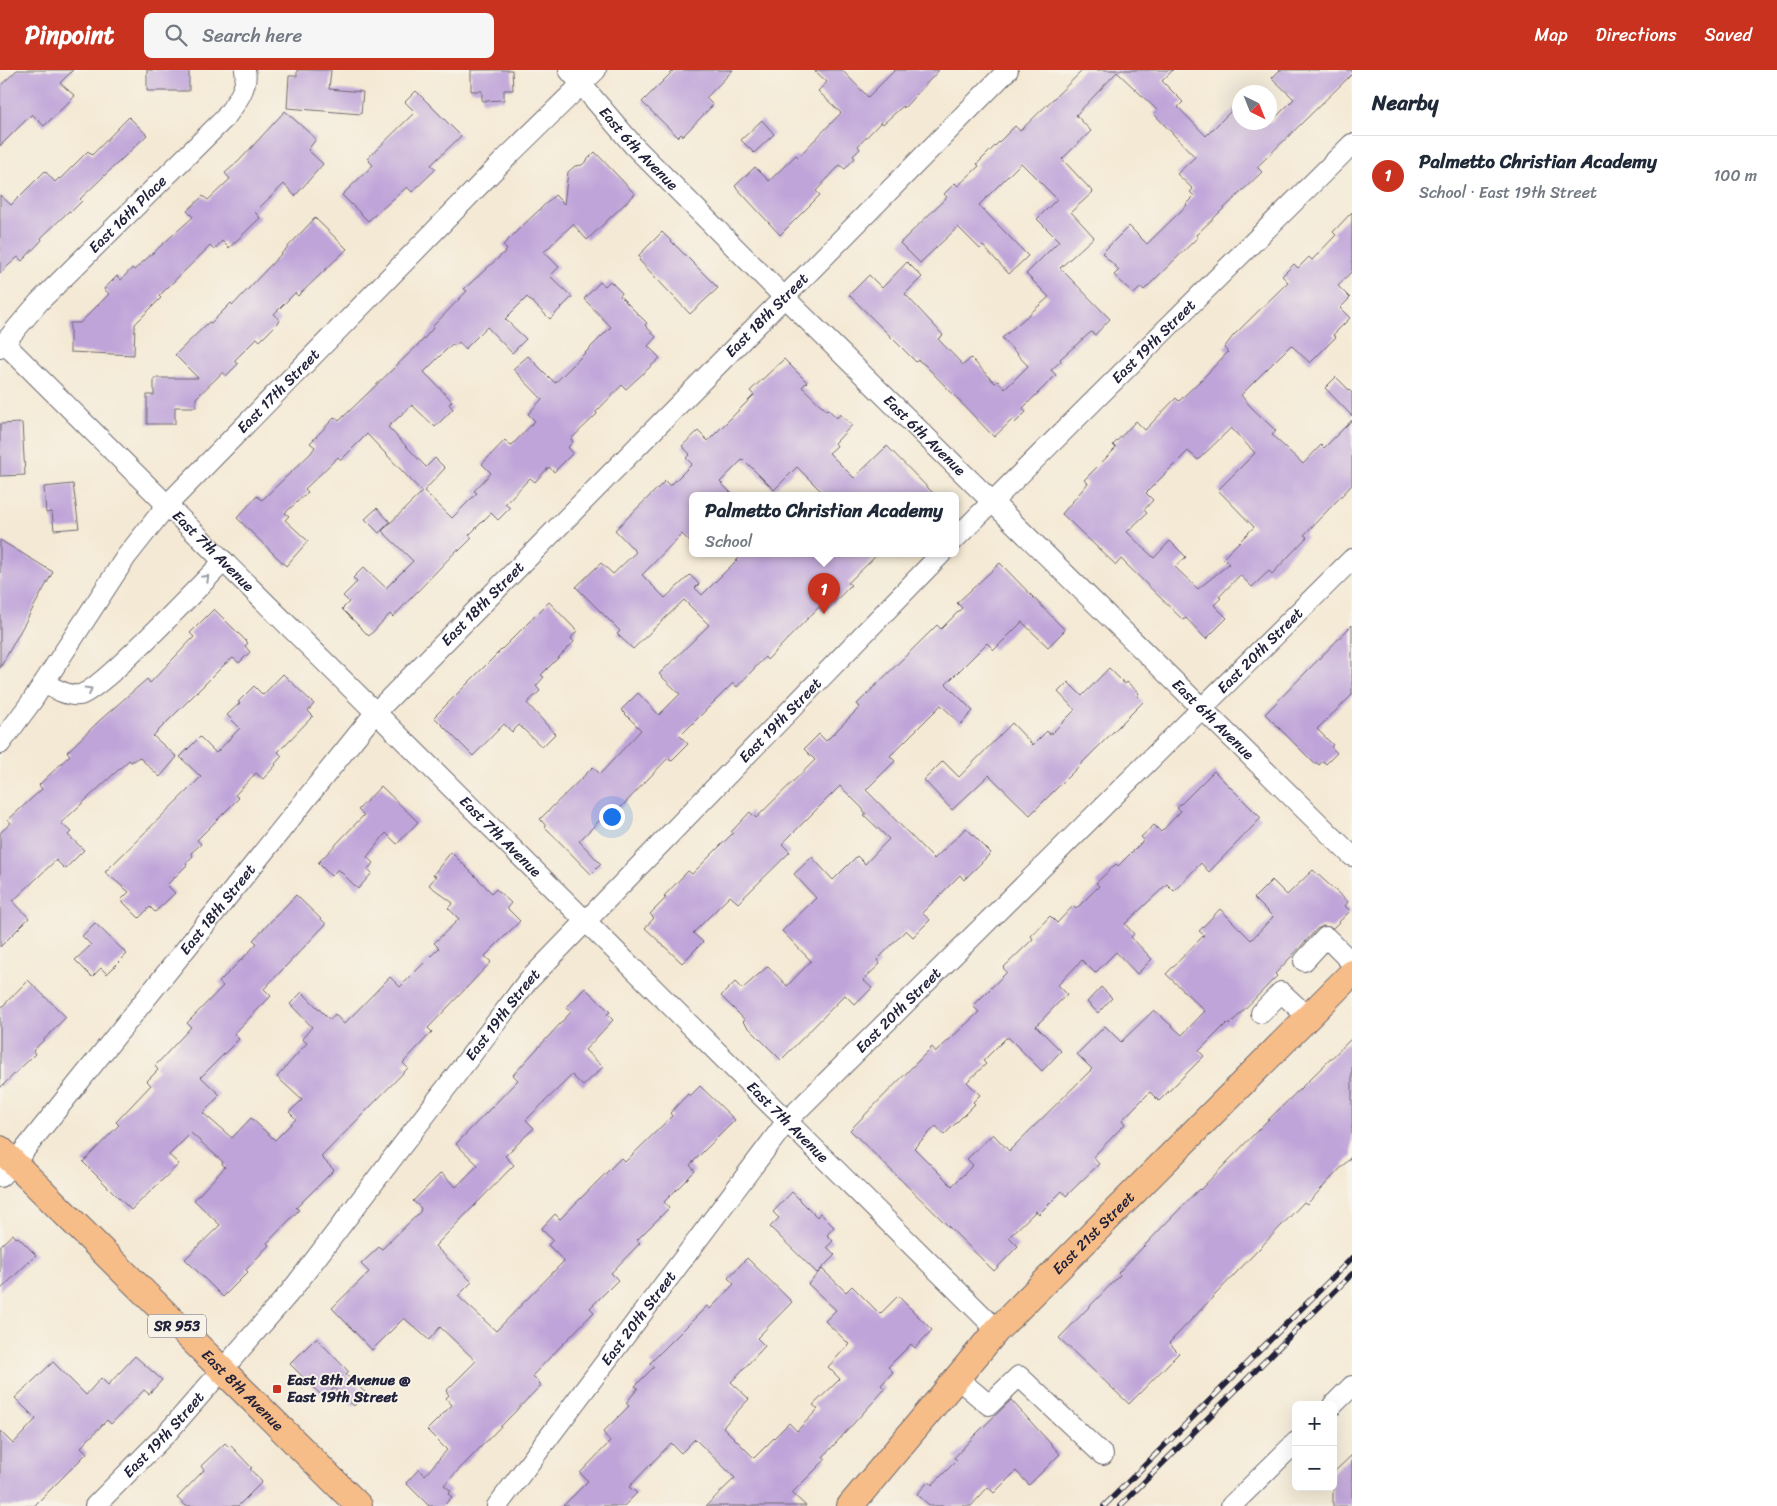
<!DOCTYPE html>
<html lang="en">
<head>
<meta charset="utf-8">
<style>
	body { margin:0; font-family:Sriracha,sans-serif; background:#f6f6f7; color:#1f2937 }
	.controls { position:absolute; right:15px; bottom:15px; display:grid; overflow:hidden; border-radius:8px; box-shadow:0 5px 20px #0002 }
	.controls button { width:45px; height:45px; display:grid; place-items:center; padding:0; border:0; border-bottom:1px solid #e0e1e3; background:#fff; color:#1f2937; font:25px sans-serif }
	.compass { position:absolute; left:1232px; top:15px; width:45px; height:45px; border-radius:50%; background:#fff; box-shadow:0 5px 20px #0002; rotate:137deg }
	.you { position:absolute; left:611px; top:746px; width:18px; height:18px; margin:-12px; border:4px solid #fff; border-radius:50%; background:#1a73e8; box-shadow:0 0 0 8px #1a73e833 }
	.badge { display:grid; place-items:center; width:32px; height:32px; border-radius:50%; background:#c8321e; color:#fff; font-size:16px; font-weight:700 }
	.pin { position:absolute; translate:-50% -41px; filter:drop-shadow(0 1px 2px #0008) }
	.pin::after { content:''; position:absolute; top:26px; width:18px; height:15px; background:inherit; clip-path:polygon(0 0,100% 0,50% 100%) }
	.popup { position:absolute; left:689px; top:422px; width:270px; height:65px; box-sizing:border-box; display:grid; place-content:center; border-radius:8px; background:#fff; filter:drop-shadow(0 1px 4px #0005); font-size:16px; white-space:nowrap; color:#747a83 }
	.popup b { font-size:19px; color:#1f2937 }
	.popup::after { content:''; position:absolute; left:50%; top:100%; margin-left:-10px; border:10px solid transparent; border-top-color:#fff }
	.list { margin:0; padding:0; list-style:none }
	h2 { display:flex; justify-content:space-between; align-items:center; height:65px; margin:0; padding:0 20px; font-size:21px }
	h2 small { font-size:16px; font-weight:400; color:#747a83 }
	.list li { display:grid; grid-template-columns:32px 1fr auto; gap:15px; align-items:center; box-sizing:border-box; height:80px; padding:0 20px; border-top:1px solid #e0e1e3 }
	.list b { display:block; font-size:19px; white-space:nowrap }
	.list p { margin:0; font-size:16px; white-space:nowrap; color:#747a83 }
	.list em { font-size:16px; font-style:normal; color:#747a83 }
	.icon { flex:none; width:28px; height:28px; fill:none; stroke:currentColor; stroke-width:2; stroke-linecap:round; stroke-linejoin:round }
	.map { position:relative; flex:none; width:1352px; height:1436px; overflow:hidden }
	header { display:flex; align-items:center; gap:30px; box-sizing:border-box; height:70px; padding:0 25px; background:#c8321e; color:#fff }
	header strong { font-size:24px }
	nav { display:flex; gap:28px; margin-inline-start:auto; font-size:18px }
	.search { width:350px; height:45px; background:#f6f6f7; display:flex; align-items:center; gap:12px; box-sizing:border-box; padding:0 18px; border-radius:8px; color:#747a83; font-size:19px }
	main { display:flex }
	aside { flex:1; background:#fff }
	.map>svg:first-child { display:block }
	.building { fill:#bfa4d9; fill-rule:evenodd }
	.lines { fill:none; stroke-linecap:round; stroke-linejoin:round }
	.minor-casing { stroke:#6c6871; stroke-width:22 }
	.major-casing { stroke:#6c6871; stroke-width:28 }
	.minor { stroke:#fff; stroke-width:20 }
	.major { stroke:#f7bd88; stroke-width:26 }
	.rail-casing { stroke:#22223b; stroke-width:5.5 }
	.rail { stroke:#f7f3e8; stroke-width:4; stroke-dasharray:11; stroke-linecap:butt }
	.oneway { stroke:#9c9ca7 }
	.poi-dot { fill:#c8321e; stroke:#f7f3e8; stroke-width:2 }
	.labels { text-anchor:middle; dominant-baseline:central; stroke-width:4; stroke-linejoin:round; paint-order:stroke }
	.shield { fill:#f7f3e8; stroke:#62616f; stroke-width:1 }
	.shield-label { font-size:14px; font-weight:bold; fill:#22223b }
	.street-label { font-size:15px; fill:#22223b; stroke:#f7f3e8 }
	.poi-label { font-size:15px; font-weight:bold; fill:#22223b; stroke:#f7f3e8; text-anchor:start }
</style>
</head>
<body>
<header>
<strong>Pinpoint</strong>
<div class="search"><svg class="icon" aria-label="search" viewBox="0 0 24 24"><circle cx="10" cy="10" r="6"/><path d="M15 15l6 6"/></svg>Search here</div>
<nav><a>Map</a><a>Directions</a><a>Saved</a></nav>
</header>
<main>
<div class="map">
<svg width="1352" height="1436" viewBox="0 0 1352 1436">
	<rect width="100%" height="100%" fill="#f7f3e8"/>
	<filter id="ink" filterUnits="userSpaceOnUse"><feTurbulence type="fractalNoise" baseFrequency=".02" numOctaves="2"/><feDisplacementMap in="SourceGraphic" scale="10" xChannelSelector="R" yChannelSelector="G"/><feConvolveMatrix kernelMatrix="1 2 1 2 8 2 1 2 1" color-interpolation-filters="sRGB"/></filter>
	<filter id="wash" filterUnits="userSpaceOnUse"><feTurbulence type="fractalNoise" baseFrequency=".0096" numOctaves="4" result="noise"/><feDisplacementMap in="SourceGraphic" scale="20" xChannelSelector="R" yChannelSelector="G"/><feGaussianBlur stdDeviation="1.12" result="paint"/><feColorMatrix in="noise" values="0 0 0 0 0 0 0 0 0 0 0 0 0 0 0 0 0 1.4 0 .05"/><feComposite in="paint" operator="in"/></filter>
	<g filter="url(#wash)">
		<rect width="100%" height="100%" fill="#f4e9d4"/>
		<g id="blocks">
			<path class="building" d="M17 0H73L60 13 75 26 44 56 32 44 0 76V16Z
				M147 0H189V21H147Z
				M297 0H331L329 19 363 22 361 44 287 38 289 6H297Z
				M471 0H512L513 20H504V30L482 31V21H471Z
				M674 0H733L706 28 713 35 683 66 681 64 678 67 642 32Z
				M814 0H842L868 27 895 0H939L904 38 903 36 883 54 881 52 858 76 860 79 853 86 855 88 845 99 840 95 816 121 820 125 780 165 735 116 755 97 769 111 796 85 798 87 841 43 818 21 827 12Z
				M1083 0H1173L1162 11 1183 32 1178 37 1206 66 1240 32V52H1271L1294 29 1272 8 1280 0H1352V4L1257 97 1262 102 1196 165 1198 167 1144 220 1141 217 1134 224 1114 205 1119 200 1102 183 1129 156 1147 174 1187 135 1186 134 1194 126 1190 122 1193 119 1177 104 1195 87 1154 44 1157 40 1117 2 1076 45 1091 61 1062 89 1093 122 1071 142 1094 167 1060 198 1110 249 1095 265 1091 262 1060 289 1061 291 1051 300 1056 305 1023 338 1026 342 1015 353 1012 350 994 367 925 295 918 290 916 292 849 225 869 205 882 218 907 192 922 207 905 224 943 265 938 269 963 295 971 288 995 313 998 311 1005 319 1028 296 1002 268 1049 227 1026 204 1059 171 1037 149 1057 129 1021 93 979 135 1028 186 1009 204 983 176 980 179 958 157 920 193 900 173 947 127 944 124 955 113 958 116 979 96 977 94 1015 56 1020 61Z
				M416 21 461 66 431 95 436 99 412 122 407 117 368 151 342 125 373 95 367 89 415 42 405 32Z
				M285 41 316 69 308 80 323 94 295 126 284 114 255 142 260 148 229 178 222 171 214 180 210 176 159 226 161 228 135 254 134 285 70 282V253H80L109 224 104 219 117 206 121 210 132 198 134 200 193 147 187 141 203 126 208 130 230 109 225 103 239 91Z
				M129 47 147 65 80 129 82 131 71 142 69 141 41 168 42 170 22 191 18 187 0 203V125L11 135 45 101 55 112 59 108 60 109 88 81 92 85Z
				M762 50 774 64 754 83 741 70Z
				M595 82 635 124 587 170 573 154 544 182 559 197 550 206 572 227 550 249 527 227 505 249 526 269 512 283 487 257 465 279 459 272 455 276 452 274 424 302 452 331 449 334 453 339 435 357 412 335 388 357 426 397 435 388 445 398 424 421 452 448 477 423 474 421 491 403 482 394 505 370 511 376 535 351 528 344 542 329 513 299 528 286 555 313 611 257 584 229 600 212 605 216 610 211 622 223 620 226 647 253 645 255 656 267 648 276 660 288 626 319 622 315 596 342 597 344 571 369 573 372 568 377 573 383 554 402 549 397 535 412 530 408 505 434 510 438 498 450 491 443 469 465 472 468 459 481 458 479 393 547 390 544 369 566 342 539 349 532 343 526 357 512 353 508 364 497 386 518 413 491 382 461 422 422 367 364 341 390 338 387 305 419 308 422 285 443 289 446 285 450 308 471 286 496 237 448 257 426 262 430 311 383 315 377 310 373 335 347 339 351 423 270 433 258 432 257 467 221 464 219 507 180 503 175 520 158 555 125 564 134 568 102 575 96 582 95Z
				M1352 142V201L1338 216 1350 228 1340 238 1350 248 1333 265 1336 267 1310 293 1291 275 1241 325 1251 337 1276 361 1272 365 1303 394 1321 375 1324 378 1352 350V415L1304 465 1307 467 1272 504 1269 501 1252 517 1240 505 1219 527 1221 528 1214 535 1227 548 1206 569 1186 548 1183 550 1121 489 1116 495 1062 444 1088 413 1084 410 1116 378 1113 375 1136 351 1145 360 1176 328 1179 331 1202 309 1228 282 1224 278 1233 266 1288 212 1282 206 1294 194 1298 198 1309 187 1312 190 1336 165 1333 162ZM1231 358 1255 383 1218 420 1254 457 1223 488 1229 494 1198 519 1175 497 1186 487 1170 471 1154 488 1127 462 1147 443 1144 440 1153 430 1146 423 1188 381 1198 390Z
				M315 148 347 179 298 226 295 223 274 244 280 251 260 271 257 268 234 291 238 294 226 306 223 302 196 328V337H175V354H147V325H154V308H198L175 285 209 252 211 253 231 233 233 235Z
				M662 162 718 218 690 244 639 190 641 188 638 186Z
				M784 289 807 312 802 317 826 340 828 339 837 348 840 344 852 355 835 373 837 376 829 383 854 408 887 376 935 425H825L797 397 774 420 743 389 720 412 733 425H693V475L682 464 642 505 665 528 690 505 699 514 695 518 702 525 744 483H879L848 513 851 515 824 543 819 537 767 590 765 587 737 617 733 613 680 666 688 674 671 691 668 688 607 752 602 748 579 771 601 794 591 804 545 757 546 756 540 749 593 697 600 704 641 660 621 640 638 623 659 645 680 624 659 604 709 555 684 530 633 579 617 564 620 561 576 517 601 493 613 504 636 482 615 460 665 411 670 416 692 394 686 388 690 384 682 376 698 361 708 371 754 325 750 321Z
				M1336 307 1352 323V346L1325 318Z
				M22 353 25 405 0 406V354Z
				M73 414 79 458 54 460 52 442 46 443 44 417Z
				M377 438 390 452 379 463 365 449Z
				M0 470 53 502 0 598Z
				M1000 493 1065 560 1048 577 1022 552 994 580 987 573 946 614 973 641 961 654 941 635 890 686 895 691 866 720 934 789 966 758 991 783 964 810 960 805 922 843 930 850 913 867 906 860 877 890 880 894 863 910 872 918 855 935 845 925 781 990 743 952 745 950 721 926 735 912 742 919 768 896 787 916 811 891 782 861 816 828 794 804 812 787 833 810 857 786 865 794 889 769 864 745 866 744 862 738 840 716 782 774 790 782 738 833 730 826 693 863 703 872 682 893 645 858 654 848 650 844 666 828 664 826 688 801 692 804 733 763 731 762 750 742 756 748 815 690 804 679 819 664 826 671 860 637 857 634 937 555 941 559 962 538 957 533Z
				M549 532 577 561 571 568 574 572 541 605 544 607 536 616 540 621 527 633 555 664 542 677 519 655 512 662 504 654 473 686 434 647Z
				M214 539 248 573 245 576 250 582 239 593 233 588 225 594 153 666 177 687 160 707 139 687 131 692 129 690 61 753 71 762 68 765 84 780 65 799 56 790 13 831 29 848 0 877V763L11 753 8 750 42 719 39 715 70 685 67 682 99 651 147 609 150 613 194 567 190 563Z
				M1352 555V625L1317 659 1333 675 1331 677 1337 683 1326 694 1323 691 1319 695 1316 692 1315 694 1265 644Z
				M1109 598 1125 614 1127 612 1139 623 1137 626 1143 632 1030 745 989 705 952 740 924 710 943 691 959 707 1012 653 1033 675 1047 661 1050 665 1075 640 1058 622 1068 612 1082 626Z
				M283 604 314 634 308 641 313 646 278 682 282 686 275 694 276 695 263 709 256 703 235 725 239 728 197 770 201 774 191 783 193 786 186 793 187 795 167 815 175 823 155 842 150 837 139 848 121 830 129 822 105 802 201 707 180 687 200 667 216 683 240 658 227 645 240 633 238 632 254 616 263 625Z
				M1214 701 1261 748 1209 802 1201 793 1174 821 1167 814 1125 854 1134 864 1131 867 1152 889 1137 904 1116 882 1095 903 1082 890 1058 915 1067 924 1036 956 1061 981 1042 1001 1009 968H1006L983 991 986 994 967 1012 980 1025 973 1032 975 1034 944 1065 936 1056 914 1078 952 1116 973 1095 967 1089 993 1064 1009 1081 1092 999 1077 984 1105 956 1121 972 1154 940 1182 965 1205 941 1166 904 1204 865 1199 861 1220 839 1251 870 1273 847 1254 828 1272 810 1287 825 1313 800 1348 832 1345 836 1350 841 1333 858 1323 856 1317 859 1275 904 1277 906 1229 955 1227 953 1199 981 1204 986 1159 1031 1150 1022 1122 1050 1125 1054 1093 1087 1099 1094 1066 1126 1062 1121 1039 1144 1036 1141 1009 1167 1018 1176 994 1201 850 1060 932 977 936 982 979 942 973 936 1007 902 1003 898 1033 869 1031 866 1050 846 1057 853 1073 836 1076 839 1099 816 1096 813 1116 794 1118 796 1144 770 1141 767 1154 755 1161 762 1181 741 1177 738Z
				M381 716 418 752 397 774 386 763 367 787 373 793 368 799 372 803 358 819 338 799 331 806 318 793 364 745 358 740Z
				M451 782 492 823 496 819 511 833 507 838 520 851 485 886 491 892 428 958 432 962 403 993 408 998 321 1087 334 1100 296 1138 299 1140 267 1173 269 1175 246 1200 248 1202 223 1227 185 1189 220 1155 194 1130 225 1097 222 1094 223 1092 191 1063 169 1085 179 1094 131 1140 83 1092 119 1055 116 1052 151 1015 147 1011 158 1000 155 996 191 957 187 953 223 916 219 912 247 884 257 873 253 870 296 825 326 854 264 919 271 926 234 964 239 969 201 1007 220 1025 203 1043 232 1068 251 1048 275 1070 296 1049 289 1042 302 1030 277 1007 307 973 302 969 312 957 290 934 302 922 330 950 335 944 344 954 390 907 400 917 439 878 434 873 459 849 448 838 453 833 429 815 436 806 433 805Z
				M95 853 127 884 107 904 101 898 92 907 75 890 91 875 82 866Z
				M28 910 66 947 33 981 35 984 0 1018V939Z
				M1101 917 1112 928 1098 943 1087 932Z
				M585 918 610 942 607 944 613 950 585 980 603 997 583 1016 572 1005 526 1050 534 1058 505 1086 514 1095 435 1176 472 1212 458 1226 496 1261 564 1191 548 1175 553 1170 541 1159 555 1144 560 1149 621 1088 625 1092 672 1046 670 1043 688 1024 690 1026 700 1016 735 1050 690 1095 695 1101 664 1132 669 1138 637 1170 640 1173 611 1203 618 1210 590 1238 594 1242 532 1306 541 1315 444 1415 451 1421 448 1424 452 1427 443 1436H429L406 1413 419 1399 425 1405 447 1380 427 1360 452 1335 446 1328 449 1325 446 1321 476 1291 440 1257 429 1270 404 1248 372 1280 332 1238 369 1202 361 1194 379 1177 382 1179 420 1142 421 1138 413 1131 441 1103 456 1117 478 1095 456 1074 518 1010 513 1005 571 942 566 938Z
				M1352 968V1086L1307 1134 1304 1132 1169 1273 1179 1283 1129 1334 1059 1268 1120 1205 1118 1203 1199 1119 1200 1120 1262 1056Z
				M792 1122 817 1147 820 1143 834 1157 827 1165 833 1171 827 1177 835 1185 817 1203 770 1157 779 1148 773 1142Z
				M13 1164 16 1168 18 1167 36 1185 0 1220V1176Z
				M747 1188 792 1232 757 1268 765 1276 731 1312 749 1329 723 1357 754 1388 789 1353 797 1361 818 1339 813 1335 840 1309 828 1297 849 1274 825 1251 836 1240 808 1214 822 1199 846 1222 852 1216 880 1244 898 1226 932 1260 915 1278 911 1274 888 1297 893 1302 881 1315 885 1319 823 1387 826 1389 792 1423 806 1436H706L735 1408 695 1369 681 1383 671 1373 629 1417 637 1423 624 1436H563L588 1411 580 1403 610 1372 603 1362 629 1336 626 1333 638 1318 635 1316 654 1297 650 1293 707 1236 710 1239 734 1214 728 1208Z
				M316 1268 349 1302 346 1305 366 1323 354 1336 334 1318 324 1328 290 1294Z
				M135 1286 162 1310 149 1324 144 1320 111 1354 107 1350 81 1377 87 1383 34 1436H0V1361L13 1374 36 1349 15 1328 53 1292 86 1325 101 1308 108 1315Z
				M1011 1330 1060 1384 1029 1415 1016 1401 994 1423 988 1417 971 1436H930L917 1424 929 1411 932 1415 957 1390 954 1388 976 1364Z
				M225 1373 229 1377 231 1376 252 1398 250 1399 262 1412 238 1436H186L177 1428 204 1400 201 1396Z
				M1352 1385V1436H1333V1403Z"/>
		</g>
	</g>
	<g filter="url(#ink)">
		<use href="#blocks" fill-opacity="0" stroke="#6c6871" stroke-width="1"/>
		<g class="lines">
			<g class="minor-casing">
				<g id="minor">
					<path id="s1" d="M569 0 634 76 784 227 1352 786"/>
					<path id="s2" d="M4 273 997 1260"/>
					<path id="s3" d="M0 278 39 232 225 48C235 34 249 17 245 0"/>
					<path id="s4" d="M955 469 1352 74"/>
					<path d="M44 613C53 618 69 627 80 625 103 619 200 515 224 491"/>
					<path id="s5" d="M0 674 32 631 126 487 167 435 503 91 596 0"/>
					<path d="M1304 891 1326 867 1352 893"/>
					<path d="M1261 943 1281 922 1308 947"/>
					<path id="s6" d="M0 1107 14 1093 375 643 1008 0"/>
					<path d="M957 1308 989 1335 1019 1306 1103 1385"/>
					<path d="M1333 1335 1352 1316"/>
					<path id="s7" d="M95 1436 168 1362 291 1221 527 912 942 483"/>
					<path id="s8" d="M497 1436 787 1051 1352 489"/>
					<path d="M1231 1436 1296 1372"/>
				</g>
			</g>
			<g class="major-casing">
				<g id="major">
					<path id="s9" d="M0 1079 359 1436"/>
					<path id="s10" d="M850 1436 997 1260 1352 903"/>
				</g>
			</g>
			<use href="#minor" class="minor"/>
			<use href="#major" class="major"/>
			<g class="rail-casing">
				<path id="rail" d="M1104 1436 1352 1188
					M1120 1436 1352 1204"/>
			</g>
			<use href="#rail" class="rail"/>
		</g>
		<defs><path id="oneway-chevron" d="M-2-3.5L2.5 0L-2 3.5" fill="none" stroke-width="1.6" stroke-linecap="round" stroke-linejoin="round" transform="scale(1.25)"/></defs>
		<g class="oneway">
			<use href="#oneway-chevron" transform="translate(206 508) rotate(-45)"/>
			<use href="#oneway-chevron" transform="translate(89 620) rotate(-31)"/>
		</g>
	</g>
	<rect class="poi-dot" x="272" y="1314" width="10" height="10" rx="2.5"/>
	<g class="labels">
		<rect class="shield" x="148" y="1244.5" width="58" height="23" rx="4"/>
		<g class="shield-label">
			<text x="177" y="1256">SR 953</text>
		</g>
		<g class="street-label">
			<text stroke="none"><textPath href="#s1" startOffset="105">East 6th Avenue</textPath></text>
			<text stroke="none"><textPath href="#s3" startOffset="185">East 16th Place</textPath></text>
			<text stroke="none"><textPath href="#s6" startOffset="1155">East 18th Street</textPath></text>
			<text stroke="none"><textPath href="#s4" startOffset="280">East 19th Street</textPath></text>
			<text stroke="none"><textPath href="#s5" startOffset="451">East 17th Street</textPath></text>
			<text stroke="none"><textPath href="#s1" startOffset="510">East 6th Avenue</textPath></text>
			<text stroke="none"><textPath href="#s2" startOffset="295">East 7th Avenue</textPath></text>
			<text stroke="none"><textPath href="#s6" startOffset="750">East 18th Street</textPath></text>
			<text stroke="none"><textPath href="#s8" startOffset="1149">East 20th Street</textPath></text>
			<text stroke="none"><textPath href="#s7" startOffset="1044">East 19th Street</textPath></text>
			<text stroke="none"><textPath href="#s1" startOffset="915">East 6th Avenue</textPath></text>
			<text stroke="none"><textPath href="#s2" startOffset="700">East 7th Avenue</textPath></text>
			<text stroke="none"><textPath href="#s6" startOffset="345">East 18th Street</textPath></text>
			<text stroke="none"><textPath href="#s8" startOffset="639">East 20th Street</textPath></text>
			<text stroke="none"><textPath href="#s7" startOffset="639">East 19th Street</textPath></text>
			<text stroke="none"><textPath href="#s2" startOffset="1105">East 7th Avenue</textPath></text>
			<text stroke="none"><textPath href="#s10" startOffset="366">East 21st Street</textPath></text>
			<text stroke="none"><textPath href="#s8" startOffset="235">East 20th Street</textPath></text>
			<text stroke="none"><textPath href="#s9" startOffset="342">East 8th Avenue</textPath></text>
			<text stroke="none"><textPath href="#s7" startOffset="99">East 19th Street</textPath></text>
		</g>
		<g class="poi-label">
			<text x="287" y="1310">East 8th Avenue @<tspan x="287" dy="17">East 19th Street</tspan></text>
		</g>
	</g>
</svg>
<div class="controls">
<button>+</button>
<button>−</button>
</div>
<svg class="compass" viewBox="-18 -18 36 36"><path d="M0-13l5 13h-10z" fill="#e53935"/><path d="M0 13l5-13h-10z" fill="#747a83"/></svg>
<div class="you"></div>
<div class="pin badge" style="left:824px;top:544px">1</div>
<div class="popup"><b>Palmetto Christian Academy</b>School</div>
</div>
<aside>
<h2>Nearby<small></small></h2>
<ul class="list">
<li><span class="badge">1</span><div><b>Palmetto Christian Academy</b><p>School · East 19th Street</p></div><em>100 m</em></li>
</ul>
</aside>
</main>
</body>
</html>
